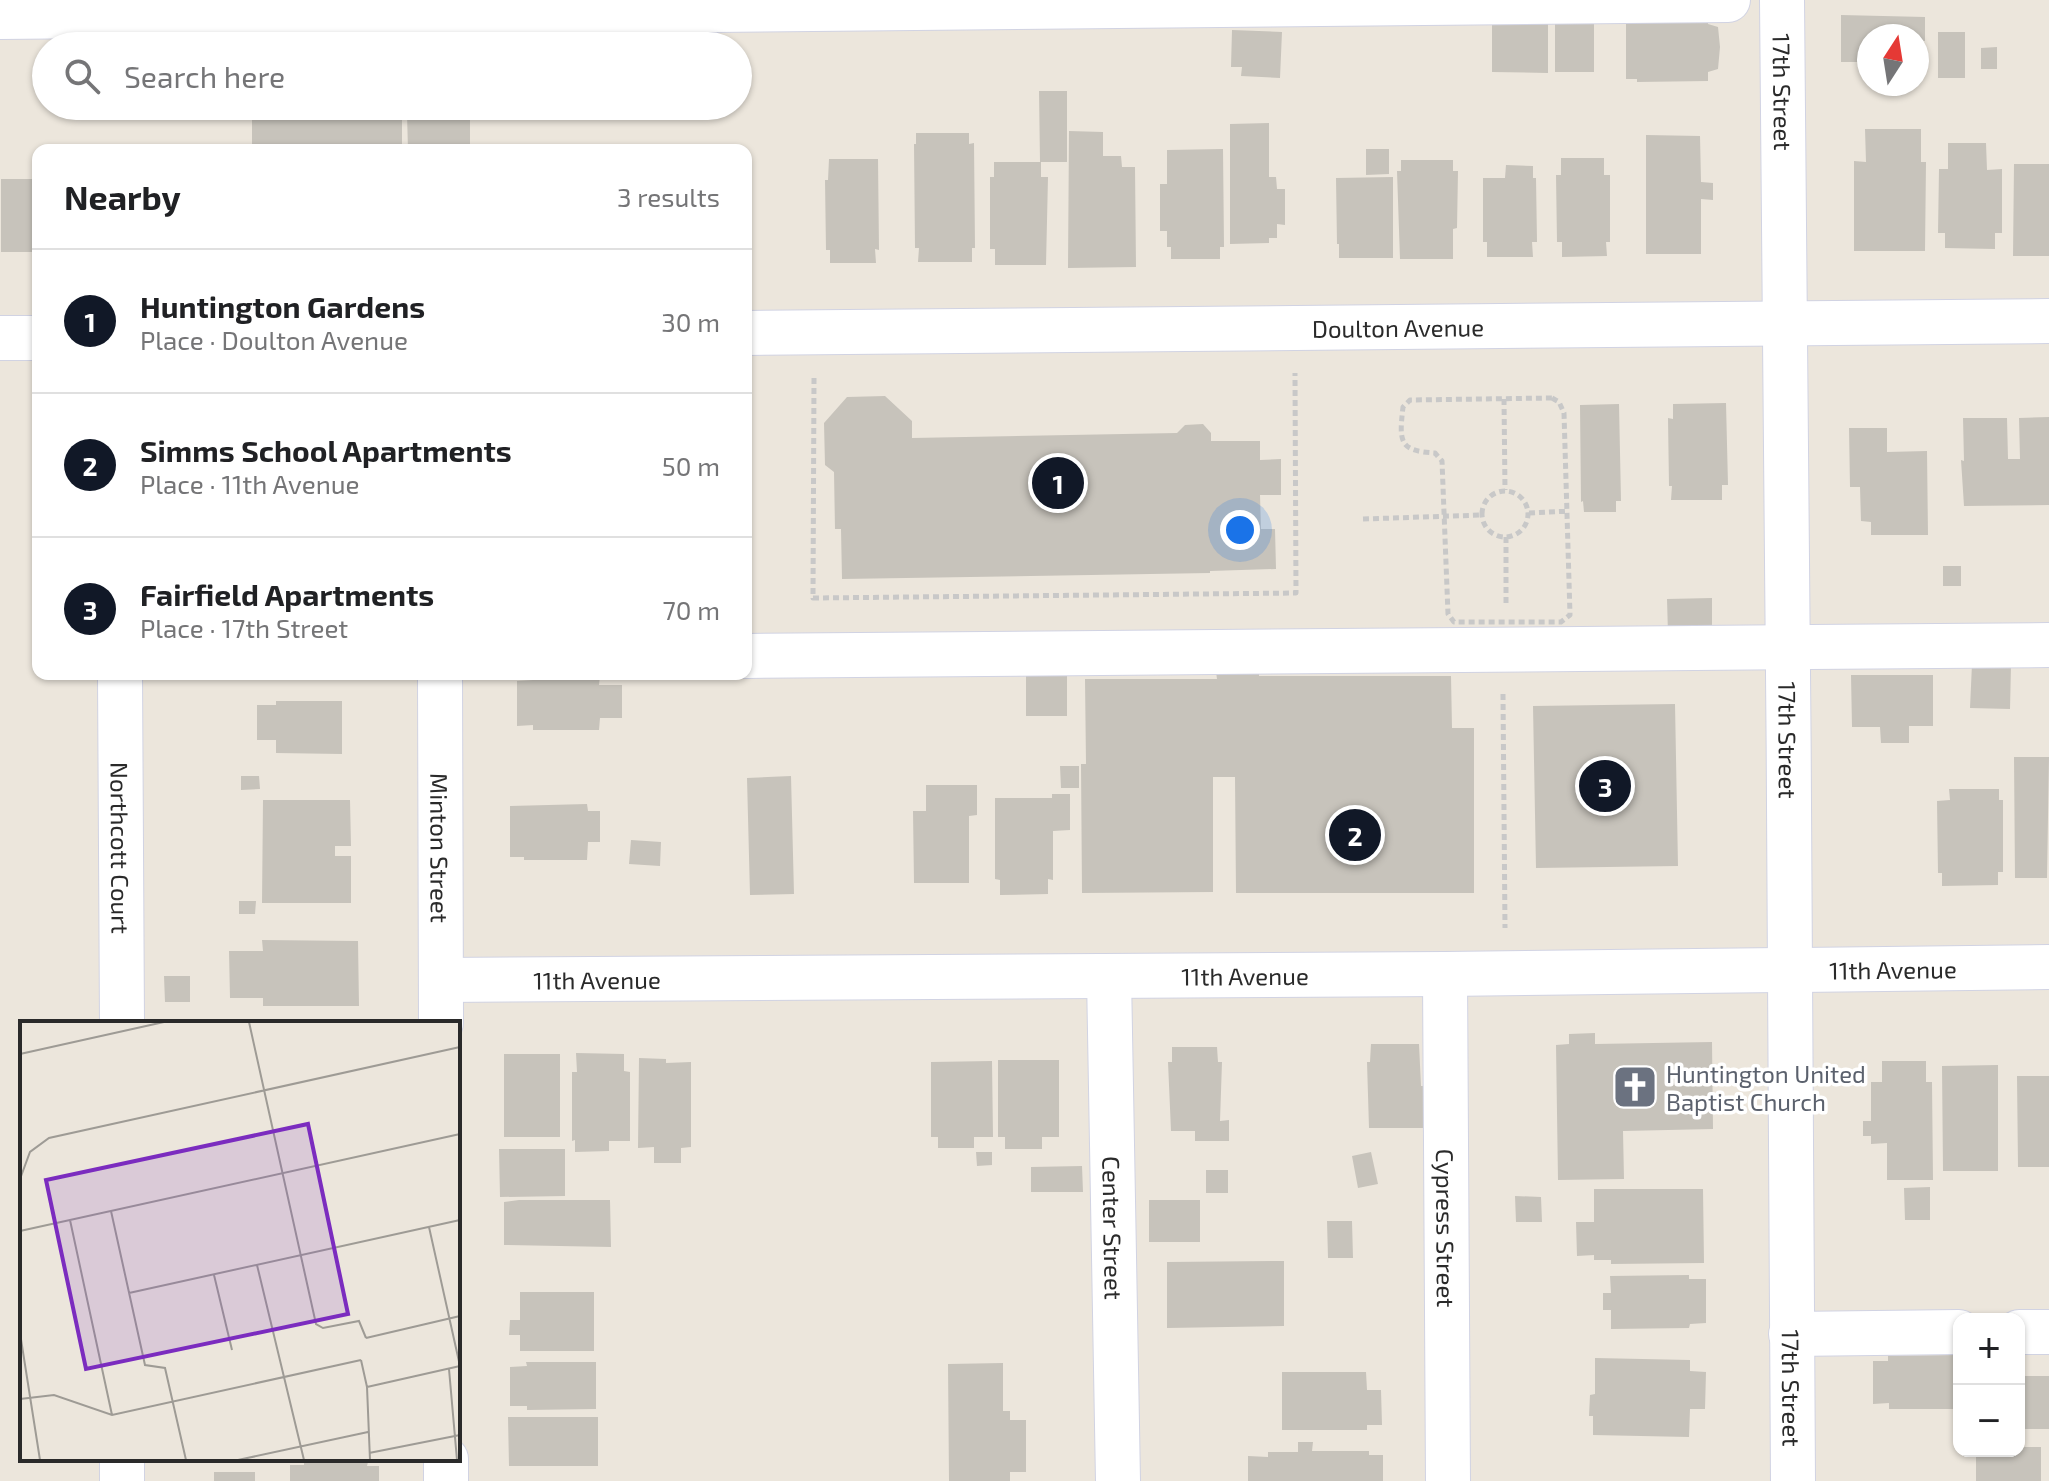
<!DOCTYPE html>
<html lang="en">
<head>
<meta charset="utf-8">
<style>
	body { margin:0; font-family:"Exo 2",sans-serif; background:#f6f6f6; color:#202124 }
	.controls { position:absolute; right:24px; bottom:24px; display:grid; overflow:hidden; border-radius:16px; box-shadow:0 2px 6px #0004 }
	.controls button { width:72px; height:72px; display:grid; place-items:center; padding:0; border:0; border-bottom:2px solid #e0e0e0; background:#fff; color:#202124; font:40px sans-serif }
	.compass { position:absolute; left:1857px; top:24px; width:72px; height:72px; border-radius:50%; background:#fff; box-shadow:0 2px 6px #0004; rotate:12deg }
	.you { position:absolute; left:1240px; top:530px; width:28px; height:28px; margin:-20px; border:6px solid #fff; border-radius:50%; background:#1a73e8; box-shadow:0 0 0 12px #1a73e833 }
	.badge { display:grid; place-items:center; width:52px; height:52px; border-radius:50%; background:#111827; color:#fff; font-size:26px; font-weight:700 }
	.pin { position:absolute; translate:-50% -50%; border:4px solid #fff; box-shadow:0 2px 8px #0006 }
	.list { margin:0; padding:0; list-style:none }
	h2 { display:flex; justify-content:space-between; align-items:center; height:104px; margin:0; padding:0 32px; font-size:34px }
	h2 small { font-size:26px; font-weight:400; color:#757577 }
	.list li { display:grid; grid-template-columns:52px 1fr auto; gap:24px; align-items:center; box-sizing:border-box; height:144px; padding:0 32px; border-top:2px solid #e0e0e0 }
	.list b { display:block; font-size:30px; white-space:nowrap }
	.list p { margin:0; font-size:26px; white-space:nowrap; color:#757577 }
	.list em { font-size:26px; font-style:normal; color:#757577 }
	.icon { flex:none; width:44px; height:44px; fill:none; stroke:currentColor; stroke-width:2; stroke-linecap:round; stroke-linejoin:round }
	.map { position:relative; flex:none; width:2049px; height:1481px; overflow:hidden }
	.search { position:absolute; background:#fff; box-shadow:0 2px 6px #0004; left:32px; top:32px; width:720px; height:88px; display:flex; align-items:center; gap:20px; box-sizing:border-box; padding:0 28px; border-radius:44px; color:#757577; font-size:30px }
	.panel { position:absolute; background:#fff; box-shadow:0 2px 6px #0004; left:32px; top:144px; width:720px; height:536px; border-radius:16px }
	.map>svg:first-child { display:block }
	.building { fill:#c7c3bb }
	.lines { fill:none; stroke-linecap:round; stroke-linejoin:round }
	.minor-casing { stroke:#d1d3e3; stroke-width:46 }
	.path { stroke:#c8c8c8; stroke-width:5; stroke-dasharray:6 4; stroke-linecap:butt }
	.minor { stroke:#fff; stroke-width:44 }
	.labels { text-anchor:middle; dominant-baseline:central; stroke-width:7; stroke-linejoin:round; paint-order:stroke }
	.street-label { font-size:24px; fill:#2a2a2a; stroke:#fff }
	.worship-label { font-size:24px; fill:#5b616d; stroke:#fff; text-anchor:start }
	.inset-road { fill:none; stroke:#9e9b95; stroke-width:2 }
	.view { fill:#7b2cbf; fill-opacity:0.15; stroke:#7b2cbf; stroke-width:4 }
	.inset-edge { fill:none; stroke:#2a2a2a; stroke-width:4 }
</style>
</head>
<body>
<div class="map">
<svg width="2049" height="1481" viewBox="0 0 2049 1481">
	<rect width="100%" height="100%" fill="#ece6dc"/>
	<path class="building" d="M1841 15 1925 17V41H1917V36H1869V62H1841Z
		M1708 19V24L1718 27 1720 47 1718 69 1708 72V81L1637 82V79H1626V22Z
		M1555 21H1594V72H1555Z
		M1492 23H1548V73L1492 72Z
		M1232 30 1282 32 1280 78 1241 76 1242 67H1231Z
		M242 31V46H163V32Z
		M1938 32H1965V78H1938Z
		M251 33H300V46H251Z
		M572 36V46H447V37Z
		M1997 47V69H1981V48Z
		M1039 91H1067V162H1040Z
		M252 106H300V116H402V150H252Z
		M411 106H466V114H470V150H408L407 114H411Z
		M1269 123V177H1276L1277 189H1285V225L1277 224V238H1269V243L1230 244V124Z
		M1865 129H1921V162H1926L1925 251H1854V161L1866 162Z
		M1069 131 1103 132V156H1121L1122 167H1135L1136 267 1068 268Z
		M916 133H969V144L974 143 975 248H972V262H918L919 248H915L914 144H916Z
		M1646 135 1700 136 1701 182 1713 183V200L1701 199V254H1646Z
		M1948 143H1986L1987 170 2002 169V233H1995V249L1945 248V233H1938L1939 169H1948Z
		M1223 149 1224 247H1220V259H1171V247H1167V231H1160V184H1167V150Z
		M1366 149H1389V174L1366 175Z
		M1561 158H1604V175H1610V242H1606L1607 256 1562 257V242H1557L1556 175H1561Z
		M829 159H878L879 250 875 249 876 263H830V250H826L825 180H828Z
		M1401 160H1453V171H1458L1457 228 1453 229V259H1400L1397 171H1401Z
		M994 162H1041V177H1048L1046 265H995V249H990V177H994Z
		M2014 164H2049V256H2013Z
		M1506 165 1533 166V178H1536L1537 242H1532L1533 257H1487V242H1483V178H1505Z
		M1393 177V258H1339V244H1337L1336 178Z
		M1 179H38V252H1Z
		M885 396 912 421V438L1177 433 1185 425 1203 424 1211 433V441H1260V460L1281 459V495H1260L1261 529H1275L1276 569 1210 571V573L842 579 841 529H835L834 472 825 465 824 423 847 397Z
		M1726 403 1728 485H1722V500H1671L1672 486H1669L1668 418 1673 419V404Z
		M1619 404 1621 501H1616V512H1584L1583 501 1581 502 1580 405Z
		M2049 417V505L1964 506 1961 460 1964 461 1963 418H2007L2008 459H2020L2019 418Z
		M1849 428H1887V452L1927 451 1928 535H1871V522L1861 521 1860 487H1850Z
		M1943 566H1961V586H1943Z
		M1712 598V633L1668 634 1667 599Z
		M1972 664 2011 665 2010 709 1970 708Z
		M1067 672V716H1026V673Z
		M1216 672H1259V676H1451L1452 728H1474V893H1236L1235 777H1213V892L1082 893 1081 764H1086L1085 679H1217Z
		M600 675 599 685H622V718H600L599 730H533V725L517 726V681L533 680V676Z
		M1851 675H1933V726H1909V743H1881L1880 727H1852Z
		M276 701H342V754L276 753V740H257V705H276Z
		M1675 704 1678 866 1536 868 1533 706Z
		M2014 757H2049L2047 878H2015Z
		M1060 766H1079V788H1061Z
		M241 776H259L260 789 241 790Z
		M791 776 794 894 750 895 747 778Z
		M926 785H977V815L969 816V883H914L913 811H926Z
		M1949 789H1999V800H2003V872H1998V885L1942 886V873H1938L1937 801 1950 800Z
		M1052 794H1070V830L1053 831V880L1048 879V894L1000 895V880L995 879V798H1052Z
		M263 800H350L351 846H335V856H351V903H262Z
		M587 804 588 811H600V842H588L587 860H524V857H510V806Z
		M631 840 661 842 660 866 629 864Z
		M239 901H256L255 914H239Z
		M262 940 358 941 359 1006H263V998H230L229 951H263Z
		M164 976H190V1002H165Z
		M1595 1033V1044L1712 1042 1713 1129 1623 1131 1624 1179 1558 1180 1556 1045 1569 1044V1034Z
		M1371 1044H1419L1421 1086H1432L1433 1128H1369L1367 1062H1370Z
		M1172 1047H1217L1218 1062H1222L1220 1121 1229 1120V1141H1195V1131H1171L1168 1062H1172Z
		M576 1053 624 1054V1071L630 1072V1141H609V1151L575 1152V1140L572 1141V1072H577Z
		M504 1054H560V1137H504Z
		M639 1058 666 1059V1063L691 1062V1147L681 1148V1163H654V1147L638 1148Z
		M998 1060H1059V1137H1042V1149H1005V1137H998Z
		M992 1061 993 1137H974V1148H938V1137H931V1062Z
		M1882 1061H1926V1082H1932L1933 1180H1887V1143L1871 1144V1136H1863V1121H1871V1082H1882Z
		M1998 1065V1171H1943L1942 1066Z
		M2017 1076H2049V1167H2018Z
		M499 1149H565V1196L500 1197Z
		M976 1152H992V1165L977 1166Z
		M1371 1152 1378 1184 1358 1188 1352 1156Z
		M1082 1166 1083 1192H1031V1167Z
		M1206 1170H1228V1193H1206Z
		M1930 1187V1220H1905L1904 1188Z
		M1594 1189H1703L1704 1263 1611 1264V1260H1594V1255L1577 1256 1576 1222H1594Z
		M1515 1196 1541 1197 1542 1222H1516Z
		M519 1200H610L611 1247 504 1245V1202Z
		M1149 1200H1200V1242H1149Z
		M1327 1221H1352L1353 1258H1328Z
		M1284 1261V1326L1167 1328V1262Z
		M1689 1275V1279H1706V1323L1690 1324 1689 1328 1611 1329V1310H1603V1293H1611L1610 1276Z
		M520 1292H594V1351H520V1335H509L510 1320H520Z
		M1953 1355V1361H1959V1403L1954 1404V1409H1889V1403L1873 1404V1361H1888V1356Z
		M1595 1358 1690 1360V1371L1706 1372 1705 1409H1690L1689 1437 1593 1435V1416H1589L1590 1395 1595 1394Z
		M526 1362H596V1409L527 1410V1406H510V1367L527 1366Z
		M1003 1363V1411H1010V1420H1026V1472H1010V1481H949L948 1364Z
		M1282 1372H1366L1367 1390H1381L1382 1425H1367V1430H1282Z
		M2019 1376H2049V1429H2019Z
		M508 1417H598V1466H509Z
		M1298 1442H1313L1312 1451H1369V1455H1383V1481H1248V1456L1268 1457V1452H1298Z
		M2019 1447H2041V1481H1976V1451H2019Z
		M304 1462H368L367 1466H379V1481H290V1465H304Z
		M214 1472H255V1481H214Z"/>
	<g class="lines">
		<g class="minor-casing">
			<g id="minor">
				<path id="s1" d="M1782 0C1790 494 1788 987 1793 1481"/>
				<path d="M0 17 1728 0"/>
				<path id="s2" d="M746 333 2049 321"/>
				<path d="M0 338H38"/>
				<path d="M746 656 2049 645"/>
				<path id="s3" d="M120 674 122 1023"/>
				<path id="s4" d="M440 674 441 1023"/>
				<path id="s5" d="M1445 974 1448 1481"/>
				<path id="s6" d="M1109 976 1118 1481"/>
				<path id="s7" d="M441 980 1445 974 2049 967"/>
				<path d="M2019 1332H2049"/>
				<path d="M1791 1334 1959 1332"/>
				<path d="M446 1459V1481"/>
				<path d="M122 1481V1459"/>
			</g>
		</g>
		<path class="path" d="M814 378 813 598 1296 593 1295 373
			M1552 398 1559 402 1564 413 1570 615 1561 622H1454L1448 614 1442 461 1435 453C1399 451 1399 442 1403 407L1410 400Z
			M1504 399 1505 490
			M1482 514a23 23 0 1 1 46 0a23 23 0 1 1-46 0Z
			M1529 513 1568 511
			M1363 519 1482 515
			M1506 537V604
			M1503 694 1505 928"/>
		<use href="#minor" class="minor"/>
	</g>
	<defs>
		<g id="church-square" transform="scale(2.3)"><rect x="-9" y="-9" width="18" height="18" rx="4" fill="#6b7280" stroke="#fff"/><path d="M-1.2-6h2.4v3.5h3.3v2.4h-3.3V6h-2.4V-.1h-3.3v-2.4h3.3Z" fill="#fff"/></g>
	</defs>
	<g fill-rule="evenodd">
		<use href="#church-square" x="1635" y="1087"/>
	</g>
	<g class="labels">
		<g class="street-label">
			<text stroke="none"><textPath href="#s1" startOffset="92">17th Street</textPath></text>
			<text stroke="none"><textPath href="#s2" startOffset="652">Doulton Avenue</textPath></text>
			<text stroke="none"><textPath href="#s1" startOffset="740">17th Street</textPath></text>
			<text stroke="none"><textPath href="#s3" startOffset="174">Northcott Court</textPath></text>
			<text stroke="none"><textPath href="#s4" startOffset="174">Minton Street</textPath></text>
			<text stroke="none"><textPath href="#s7" startOffset="1452">11th Avenue</textPath></text>
			<text stroke="none"><textPath href="#s7" startOffset="804">11th Avenue</textPath></text>
			<text stroke="none"><textPath href="#s7" startOffset="156">11th Avenue</textPath></text>
			<text stroke="none"><textPath href="#s5" startOffset="254">Cypress Street</textPath></text>
			<text stroke="none"><textPath href="#s6" startOffset="252">Center Street</textPath></text>
			<text stroke="none"><textPath href="#s1" startOffset="1388">17th Street</textPath></text>
		</g>
		<g class="worship-label">
			<text x="1666" y="1073">Huntington United<tspan x="1666" dy="28">Baptist Church</tspan></text>
		</g>
	</g>
	<g transform="translate(20 1021)">
		<rect width="440" height="440" fill="#ece6dc"/>
		<path class="inset-road" d="M229 1 296 303 303 307 339 300 346 317M0 33 144 1M0 158 10 131 29 117 440 26M91 190 125 344 145 347 166 439M50 199 92 394M409 206 440 345M0 210 440 113M237 244 284 439M194 254 212 329M109 272 440 199M0 312 20 439M346 317 440 295M341 339 347 366 350 439M429 348 437 439M347 366 440 345M0 378 34 374 92 394 341 339M349 432 440 414M218 439 348 411"/>
		<path class="view" d="M288 103 328 293 66 348 26 159Z"/>
		<rect width="440" height="440" class="inset-edge"/>
	</g>
</svg>
<div class="controls">
<button>+</button>
<button>−</button>
</div>
<svg class="compass" viewBox="-18 -18 36 36"><path d="M0-13l5 13h-10z" fill="#e53935"/><path d="M0 13l5-13h-10z" fill="#757577"/></svg>
<div class="you"></div>
<div class="pin badge" style="left:1058px;top:483px">1</div>
<div class="pin badge" style="left:1355px;top:835px">2</div>
<div class="pin badge" style="left:1605px;top:786px">3</div>
<div class="search"><svg class="icon" aria-label="search" viewBox="0 0 24 24"><circle cx="10" cy="10" r="6"/><path d="M15 15l6 6"/></svg>Search here</div>
<section class="panel">
<h2>Nearby<small>3 results</small></h2>
<ul class="list">
<li><span class="badge">1</span><div><b>Huntington Gardens</b><p>Place · Doulton Avenue</p></div><em>30 m</em></li>
<li><span class="badge">2</span><div><b>Simms School Apartments</b><p>Place · 11th Avenue</p></div><em>50 m</em></li>
<li><span class="badge">3</span><div><b>Fairfield Apartments</b><p>Place · 17th Street</p></div><em>70 m</em></li>
</ul>
</section>
</div>
</body>
</html>
